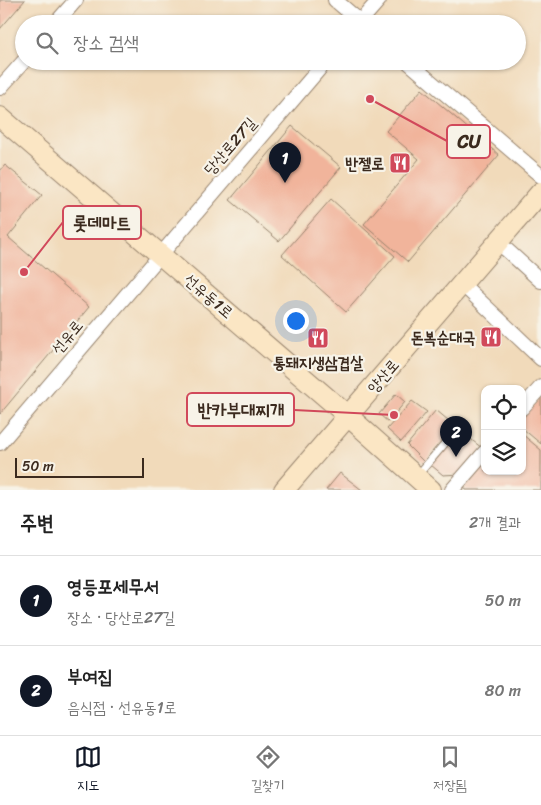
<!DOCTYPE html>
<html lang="ko">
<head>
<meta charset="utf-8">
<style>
	body { margin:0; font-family:Sriracha,"Poor Story",sans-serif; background:#f2f2f2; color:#222 }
	.controls { position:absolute; right:15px; bottom:15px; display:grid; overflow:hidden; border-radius:10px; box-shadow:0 1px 4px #0004 }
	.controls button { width:45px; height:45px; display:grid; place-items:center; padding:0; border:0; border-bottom:1px solid #e0e0e0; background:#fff; color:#222; font:25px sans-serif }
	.scale { position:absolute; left:15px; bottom:12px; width:129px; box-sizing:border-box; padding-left:5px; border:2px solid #3b2a1e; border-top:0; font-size:14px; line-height:18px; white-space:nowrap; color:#3b2a1e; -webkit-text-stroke:4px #f7f3e8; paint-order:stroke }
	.you { position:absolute; left:295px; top:320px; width:18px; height:18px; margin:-12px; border:4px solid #fff; border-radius:50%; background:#1a73e8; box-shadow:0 0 0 8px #1a73e833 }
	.badge { display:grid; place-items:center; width:32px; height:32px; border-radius:50%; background:#111827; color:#fff; font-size:16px; font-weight:700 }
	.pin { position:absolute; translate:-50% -41px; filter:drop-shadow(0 1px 2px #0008) }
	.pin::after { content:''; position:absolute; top:26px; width:18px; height:15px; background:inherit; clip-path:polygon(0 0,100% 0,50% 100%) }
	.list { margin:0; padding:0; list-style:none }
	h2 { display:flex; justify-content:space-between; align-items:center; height:65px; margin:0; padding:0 20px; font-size:21px }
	h2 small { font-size:16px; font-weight:400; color:#767676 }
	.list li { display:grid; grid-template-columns:32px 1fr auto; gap:15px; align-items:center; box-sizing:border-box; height:90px; padding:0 20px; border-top:1px solid #e0e0e0 }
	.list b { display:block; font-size:19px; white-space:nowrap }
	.list p { margin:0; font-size:16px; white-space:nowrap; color:#767676 }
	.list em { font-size:16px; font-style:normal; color:#767676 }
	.icon { flex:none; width:28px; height:28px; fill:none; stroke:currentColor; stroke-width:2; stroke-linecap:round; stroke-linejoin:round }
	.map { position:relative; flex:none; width:541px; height:490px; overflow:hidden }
	.search { position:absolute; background:#fff; box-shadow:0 1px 4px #0004; left:15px; right:15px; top:15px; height:55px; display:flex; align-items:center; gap:12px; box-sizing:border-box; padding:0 18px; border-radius:28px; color:#767676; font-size:19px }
	.sheet { height:245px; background:#fff }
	nav { display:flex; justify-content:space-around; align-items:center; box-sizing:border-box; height:70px; border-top:1px solid #e0e0e0; background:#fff; font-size:14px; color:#767676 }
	nav a { display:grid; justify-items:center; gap:2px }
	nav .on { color:#111827 }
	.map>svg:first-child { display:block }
	.building { fill:#f1b49b }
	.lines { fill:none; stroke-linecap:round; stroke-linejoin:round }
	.lane-casing { stroke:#96826c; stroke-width:9 }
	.street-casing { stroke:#96826c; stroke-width:16 }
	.secondary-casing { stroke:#96826c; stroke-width:22 }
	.lane { stroke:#fff; stroke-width:7 }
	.street { stroke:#fff; stroke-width:14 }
	.secondary { stroke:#fbe6c4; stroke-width:20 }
	.labels { text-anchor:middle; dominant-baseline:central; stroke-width:4.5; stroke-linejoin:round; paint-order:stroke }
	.street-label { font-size:16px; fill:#3b2a1e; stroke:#f7f3e8 }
	.poi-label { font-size:16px; font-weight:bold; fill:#3b2a1e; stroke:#f7f3e8; text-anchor:end }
	.leader { fill:none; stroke:#d1495b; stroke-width:2 }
	.callout-dot { fill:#d1495b; stroke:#f7f3e8; stroke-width:2 }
	.callout { fill:#f7f3e8; stroke:#d1495b; stroke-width:2 }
	.callout-label { font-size:18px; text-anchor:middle; font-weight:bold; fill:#3b2a1e }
</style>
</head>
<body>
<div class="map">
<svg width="541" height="490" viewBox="0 0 541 490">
	<rect width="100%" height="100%" fill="#f7f3e8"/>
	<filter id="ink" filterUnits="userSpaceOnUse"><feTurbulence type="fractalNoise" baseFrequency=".02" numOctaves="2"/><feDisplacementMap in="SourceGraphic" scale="10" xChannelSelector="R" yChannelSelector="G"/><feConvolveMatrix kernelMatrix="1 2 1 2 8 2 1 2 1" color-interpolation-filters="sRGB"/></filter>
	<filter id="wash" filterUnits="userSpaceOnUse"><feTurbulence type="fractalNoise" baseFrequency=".0096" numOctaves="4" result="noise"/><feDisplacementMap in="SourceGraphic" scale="20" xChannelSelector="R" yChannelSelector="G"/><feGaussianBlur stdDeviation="1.12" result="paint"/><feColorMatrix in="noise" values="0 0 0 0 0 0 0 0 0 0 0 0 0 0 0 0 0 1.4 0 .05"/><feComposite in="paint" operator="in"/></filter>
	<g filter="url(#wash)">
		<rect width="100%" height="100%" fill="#f1daba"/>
		<g id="blocks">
			<path class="building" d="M0 0H25L0 29Z
				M422 89 499 155 408 262 364 224 419 159 386 131Z
				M292 126 341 167 279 241 230 200Z
				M5 165 42 195 8 237 89 307 0 414V171Z
				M331 199 395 256 346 312 282 255Z
				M396 394 405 402 388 422 379 414Z
				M541 396V444L522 428V419Z
				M412 401 427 412 401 442 387 429Z
				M436 410 455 426 424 462 407 445Z
				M460 431 482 448 460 474 443 475 431 465Z
				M522 434 541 450V490H466L464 486 485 462V471H522Z
				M340 473 362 490H326Z"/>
		</g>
	</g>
	<g filter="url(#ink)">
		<use href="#blocks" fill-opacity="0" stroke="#96826c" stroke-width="1"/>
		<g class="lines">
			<g class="lane-casing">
				<path id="lane" d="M417 476 457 429"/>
			</g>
			<g class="street-casing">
				<path id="street" d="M335 0 363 24
					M55 24 76 0
					M358 24 379 0
					M407 61 541 176
					M0 88 24 61
					M498 242 541 281
					M462 284 541 359
					M522 408 541 387
					M0 443 326 61
					M452 490 485 452"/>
			</g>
			<g class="secondary-casing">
				<path id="secondary" d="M0 117 348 416 431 490
					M284 490 541 192"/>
			</g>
			<use href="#lane" class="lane"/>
			<use href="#street" class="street"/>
			<use href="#secondary" class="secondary"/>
		</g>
	</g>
	<defs>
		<g id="restaurant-square" transform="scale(1.125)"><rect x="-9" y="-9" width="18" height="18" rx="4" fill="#d1495b" stroke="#f7f3e8"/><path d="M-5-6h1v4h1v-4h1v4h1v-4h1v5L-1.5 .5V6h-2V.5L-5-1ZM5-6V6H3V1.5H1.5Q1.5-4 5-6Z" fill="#fff"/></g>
	</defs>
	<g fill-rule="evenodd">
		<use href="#restaurant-square" x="400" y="163"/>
		<use href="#restaurant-square" x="491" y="337"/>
		<use href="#restaurant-square" x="318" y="338"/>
	</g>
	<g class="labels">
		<g class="street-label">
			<text transform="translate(230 146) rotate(-49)">당산로27길</text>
			<text transform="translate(209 296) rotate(41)">선유동1로</text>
			<text transform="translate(67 337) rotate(-50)">선유로</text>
			<text transform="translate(383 376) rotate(-49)">양산로</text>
		</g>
		<g class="poi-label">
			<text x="384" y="163">반젤로</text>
			<text x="475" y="337">돈복순대국</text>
			<text x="318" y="362" text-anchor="middle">통돼지생삼겹살</text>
		</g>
	</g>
	<path class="leader" d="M370 99L447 141M24 272L63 222M394 415L294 410"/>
	<g class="callout-dot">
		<circle cx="370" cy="99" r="5"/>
		<circle cx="24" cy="272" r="5"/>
		<circle cx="394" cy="415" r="5"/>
	</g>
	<g class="callout">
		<rect x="447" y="125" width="43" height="33" rx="5"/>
		<rect x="63" y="206" width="78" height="33" rx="5"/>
		<rect x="187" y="393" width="107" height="33" rx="5"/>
	</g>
	<g class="callout-label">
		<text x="469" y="148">CU</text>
		<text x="102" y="229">롯데마트</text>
		<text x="241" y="416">반카부대찌개</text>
	</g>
</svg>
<div class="controls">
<button><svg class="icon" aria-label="locate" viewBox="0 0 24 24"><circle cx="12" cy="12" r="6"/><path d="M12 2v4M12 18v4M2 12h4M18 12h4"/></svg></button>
<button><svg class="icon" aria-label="layers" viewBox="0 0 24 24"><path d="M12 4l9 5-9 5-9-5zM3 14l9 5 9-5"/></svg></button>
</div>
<div class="scale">50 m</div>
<div class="you"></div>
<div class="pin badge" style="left:285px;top:183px">1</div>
<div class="pin badge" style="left:456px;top:457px">2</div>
<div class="search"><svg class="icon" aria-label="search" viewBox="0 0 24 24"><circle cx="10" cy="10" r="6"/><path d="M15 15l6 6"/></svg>장소 검색</div>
</div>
<section class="sheet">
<h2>주변<small>2개 결과</small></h2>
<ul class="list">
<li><span class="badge">1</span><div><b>영등포세무서</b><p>장소 · 당산로27길</p></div><em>50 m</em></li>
<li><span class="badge">2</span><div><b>부여집</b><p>음식점 · 선유동1로</p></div><em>80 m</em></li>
</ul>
</section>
<nav>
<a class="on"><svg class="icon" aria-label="map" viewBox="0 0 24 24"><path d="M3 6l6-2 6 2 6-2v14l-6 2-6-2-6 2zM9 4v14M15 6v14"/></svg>지도</a>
<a><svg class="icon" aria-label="directions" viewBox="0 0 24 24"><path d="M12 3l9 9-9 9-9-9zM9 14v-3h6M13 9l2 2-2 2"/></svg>길찾기</a>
<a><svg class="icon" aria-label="saved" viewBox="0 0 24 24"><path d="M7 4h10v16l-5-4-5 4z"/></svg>저장됨</a>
</nav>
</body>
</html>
